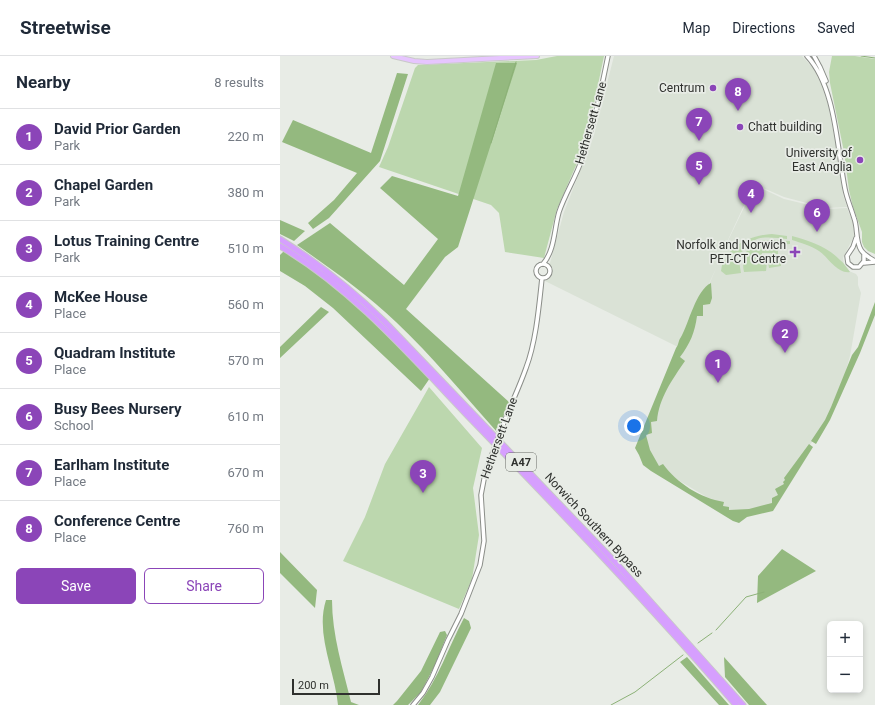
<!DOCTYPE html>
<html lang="en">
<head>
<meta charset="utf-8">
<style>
	body { margin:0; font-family:Roboto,sans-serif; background:#f2f2f3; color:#1f2937 }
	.controls { position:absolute; right:12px; bottom:12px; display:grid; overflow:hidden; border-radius:6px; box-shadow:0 2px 6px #0003 }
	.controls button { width:36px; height:36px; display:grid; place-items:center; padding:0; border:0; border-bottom:1px solid #e0e1e3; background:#fff; color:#1f2937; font:20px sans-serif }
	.scale { position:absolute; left:12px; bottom:10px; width:88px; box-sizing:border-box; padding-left:4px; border:2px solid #2f312e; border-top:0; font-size:11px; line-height:14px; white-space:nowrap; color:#2f312e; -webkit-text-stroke:3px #e8ece6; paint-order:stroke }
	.you { position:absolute; left:354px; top:370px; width:14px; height:14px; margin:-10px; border:3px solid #fff; border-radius:50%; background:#1a73e8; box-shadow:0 0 0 6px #1a73e833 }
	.badge { display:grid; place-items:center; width:26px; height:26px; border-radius:50%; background:#8b45b8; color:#fff; font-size:13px; font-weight:700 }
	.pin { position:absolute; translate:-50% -33px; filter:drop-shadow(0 1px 2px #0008) }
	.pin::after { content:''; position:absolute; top:21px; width:14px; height:12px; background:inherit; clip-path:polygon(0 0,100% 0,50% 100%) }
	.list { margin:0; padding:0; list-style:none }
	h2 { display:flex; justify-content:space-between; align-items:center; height:52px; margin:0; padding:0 16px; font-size:17px }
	h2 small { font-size:13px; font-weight:400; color:#747a83 }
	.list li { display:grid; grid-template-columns:26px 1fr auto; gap:12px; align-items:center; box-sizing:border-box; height:56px; padding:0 16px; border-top:1px solid #e0e1e3 }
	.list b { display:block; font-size:15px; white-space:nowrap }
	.list p { margin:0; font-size:13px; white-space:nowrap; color:#747a83 }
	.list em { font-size:13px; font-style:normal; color:#747a83 }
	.actions { display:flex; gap:8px; padding:12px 16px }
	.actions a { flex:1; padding:9px 0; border:1px solid #8b45b8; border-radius:6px; text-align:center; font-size:14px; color:#8b45b8 }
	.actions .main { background:#8b45b8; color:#fff }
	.map { position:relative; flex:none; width:595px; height:649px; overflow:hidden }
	header { display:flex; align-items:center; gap:24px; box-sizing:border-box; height:56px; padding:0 20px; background:#fff; border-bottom:1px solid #e0e1e3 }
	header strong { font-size:19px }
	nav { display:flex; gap:22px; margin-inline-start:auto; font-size:14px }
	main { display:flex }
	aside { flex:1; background:#fff }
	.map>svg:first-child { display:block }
	.built { fill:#dae2d6 }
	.green { fill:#bcd7ae }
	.forest { fill:#94b97f }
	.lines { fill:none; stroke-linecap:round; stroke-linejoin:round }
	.stream { stroke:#8cb177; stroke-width:1 }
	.minor-casing { stroke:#8b8e89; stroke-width:5.5 }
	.major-casing { stroke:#c9c9c9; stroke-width:6 }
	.highway-casing { stroke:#c9c9c9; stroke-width:7 }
	.minor { stroke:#fff; stroke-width:3.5 }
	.major { stroke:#e6c5fe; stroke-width:4 }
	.highway { stroke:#d69ffe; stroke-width:5 }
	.minor-bridge-casing { stroke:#8b8e89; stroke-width:5.5; stroke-linecap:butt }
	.minor-bridge { stroke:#fff; stroke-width:3.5 }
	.poi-dot { fill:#8b45b8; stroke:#e8ece6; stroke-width:1.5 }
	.labels { text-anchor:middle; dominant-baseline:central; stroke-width:3.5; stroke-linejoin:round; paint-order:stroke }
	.shield { fill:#e8ece6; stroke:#666965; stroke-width:1 }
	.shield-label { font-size:11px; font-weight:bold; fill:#2f312e }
	.poi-label { font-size:12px; fill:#2f312e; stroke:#e8ece6; text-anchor:end }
	.street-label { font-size:12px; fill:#2f312e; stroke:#e8ece6 }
</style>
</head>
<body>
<header>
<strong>Streetwise</strong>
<nav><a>Map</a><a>Directions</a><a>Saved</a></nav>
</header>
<main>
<aside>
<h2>Nearby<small>8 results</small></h2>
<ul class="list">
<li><span class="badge">1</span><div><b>David Prior Garden</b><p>Park</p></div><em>220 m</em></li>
<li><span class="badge">2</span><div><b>Chapel Garden</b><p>Park</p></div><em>380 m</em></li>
<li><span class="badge">3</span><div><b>Lotus Training Centre</b><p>Park</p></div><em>510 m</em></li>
<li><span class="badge">4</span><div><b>McKee House</b><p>Place</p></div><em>560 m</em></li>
<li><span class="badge">5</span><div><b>Quadram Institute</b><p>Place</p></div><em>570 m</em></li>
<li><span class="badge">6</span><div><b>Busy Bees Nursery</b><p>School</p></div><em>610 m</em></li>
<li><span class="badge">7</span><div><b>Earlham Institute</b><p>Place</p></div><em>670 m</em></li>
<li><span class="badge">8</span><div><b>Conference Centre</b><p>Place</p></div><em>760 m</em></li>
</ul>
<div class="actions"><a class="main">Save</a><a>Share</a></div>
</aside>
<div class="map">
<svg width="595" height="649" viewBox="0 0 595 649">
	<rect width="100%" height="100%" fill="#e8ece6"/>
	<path class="built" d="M334 0H522L533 12 541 28 548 49 559 104 563 139 567 151 546 152 504 141 474 128 440 201 475 129 504 143 546 153 567 152 573 167 574 180 563 202 564 208 569 215 576 218 578 221V229L581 237 570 300 565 318 542 372 511 416 492 450 452 456 371 408 362 386 437 210 400 292 265 225 284 156 314 79Z"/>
	<path class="green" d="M277 0H324L310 67 301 98 277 153 264 202 225 196 219 157 211 149 99 111 108 91 135 12 138 9 256 4Z
		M552 0H575L595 3V198L588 195 584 191 582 186V176L573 151 569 134 564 96 550 27 549 16Z
		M492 178 507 180V183C497 182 486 180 477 183 467 187 463 203 450 196 461 184 476 179 492 178Z
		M512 180C528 184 548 191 560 204 564 207 567 212 570 216 557 218 549 202 539 195 530 189 521 187 512 184Z
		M479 184H489L510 185V188L498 189V199H500L501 210 489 212 488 206H492L491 197H482V206H487L486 215 464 216C461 203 466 190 479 184Z
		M449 197 459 205 461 217 446 219 441 215 442 209Z
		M149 331 202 392 193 432 199 479 192 523 179 553 63 505 85 461 105 408Z"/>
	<path class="forest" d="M216 7H237L178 191 165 201 126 253 229 346 217 376C184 339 152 300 116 266 86 237 51 213 17 189L50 167 124 229 158 183 100 132 112 120 178 140Z
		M117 17 128 18 100 105 49 162 33 173 28 167 54 144 77 117 2 86 13 64 91 97Z
		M0 164 25 175 14 185 0 178Z
		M4 195 36 217 76 249 150 322 141 335 53 252 25 230 0 215V199Z
		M431 227 432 242 430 248 423 249V260H417C415 276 410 288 400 301L405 305C392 324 379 342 377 365L371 366 372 377 366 379 370 394 379 410 383 408C397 427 420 442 444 446L443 450 449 451V454L469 453 492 447V442L498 439 495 433 504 428 503 426 505 424 504 422 529 388 533 391 493 455 467 461 459 467 453 465 371 415 363 409 359 399 355 392 396 292C399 288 398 285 401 281 409 267 416 234 431 227Z
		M595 246V259L580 297 550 364 536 388 531 385 545 364 551 351 572 299 578 291Z
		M41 251 49 256 0 302V291Z
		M502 493 536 515 477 547 478 520Z
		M0 496 37 534 35 552 0 517Z
		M46 544H52C52 579 63 613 71 646L79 649H58C55 615 35 578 46 544Z
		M184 562 189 565 191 572 160 636 150 649H138C159 622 168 592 184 562Z
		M165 575 167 579 155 609 141 636 128 649H113L117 645 141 615 160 576Z
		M407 601 449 649H439L400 606Z
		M444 601 487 649H469L445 621Z"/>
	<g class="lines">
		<path class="stream" d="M581 0 595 2
			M211 87 236 6
			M436 574 466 541 484 536
			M418 587 432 577
			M331 649 355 636 403 599"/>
		<g class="minor-casing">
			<path id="minor" d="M527 0C556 31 557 93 565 133 567 143 571 152 574 162 578 172 575 184 581 194 584 199 590 202 595 205
				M534 0 540 11 546 25
				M576 182 573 191 567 200 568 207 573 211H579L584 205V198
				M584 207 595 206
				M263 208C275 194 274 173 279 156 285 138 296 121 302 103 314 70 321 34 328 0
				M256 215a7 7 0 1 1 14 0a7 7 0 1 1-14 0Z
				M223 369C230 350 239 332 246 312 256 286 259 250 262 222
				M133 649 143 637 152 621 168 584 181 558 200 509 204 485 201 439 205 418 211 401"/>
		</g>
		<g class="major-casing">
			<path id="major" d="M113 0 134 5 147 6 257 0"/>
		</g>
		<g class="highway-casing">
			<path id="highway" d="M0 183C38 207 72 234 104 265L336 507 463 649
				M0 190C73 233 130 299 188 360 279 454 370 549 456 649"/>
		</g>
		<use href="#minor" class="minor"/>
		<use href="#major" class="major"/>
		<use href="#highway" class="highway"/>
		<g class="minor-bridge-casing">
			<path id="minor-bridge" d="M211 401 223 369"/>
		</g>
		<use href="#minor-bridge" class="minor-bridge"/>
	</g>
	<g class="poi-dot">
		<circle cx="433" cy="32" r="4"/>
		<circle cx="460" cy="71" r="4"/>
		<circle cx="580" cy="104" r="4"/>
		<path d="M513 190h4v4h4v4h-4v4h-4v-4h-4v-4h4z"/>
	</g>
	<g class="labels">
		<rect class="shield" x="226" y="397" width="30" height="18" rx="3"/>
		<g class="shield-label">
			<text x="241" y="406">A47</text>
		</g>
		<g class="poi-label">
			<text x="425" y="32">Centrum</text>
			<text x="468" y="71" text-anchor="start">Chatt building</text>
			<text x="572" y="97">University of<tspan x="572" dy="14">East Anglia</tspan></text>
			<text x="506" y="189">Norfolk and Norwich<tspan x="506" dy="14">PET-CT Centre</tspan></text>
		</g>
		<g class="street-label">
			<text transform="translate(311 67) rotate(-74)">Hethersett Lane</text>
			<text transform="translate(219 382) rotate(-70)">Hethersett Lane</text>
			<text transform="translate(314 469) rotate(47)">Norwich Southern Bypass</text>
		</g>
	</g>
</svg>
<div class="controls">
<button>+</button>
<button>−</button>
</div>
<div class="scale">200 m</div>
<div class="you"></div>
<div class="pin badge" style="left:438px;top:327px">1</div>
<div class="pin badge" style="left:505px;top:297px">2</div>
<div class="pin badge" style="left:143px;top:437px">3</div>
<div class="pin badge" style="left:471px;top:157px">4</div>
<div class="pin badge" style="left:419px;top:129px">5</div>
<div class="pin badge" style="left:537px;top:176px">6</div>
<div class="pin badge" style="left:419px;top:85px">7</div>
<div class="pin badge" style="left:458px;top:55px">8</div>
</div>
</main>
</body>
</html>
